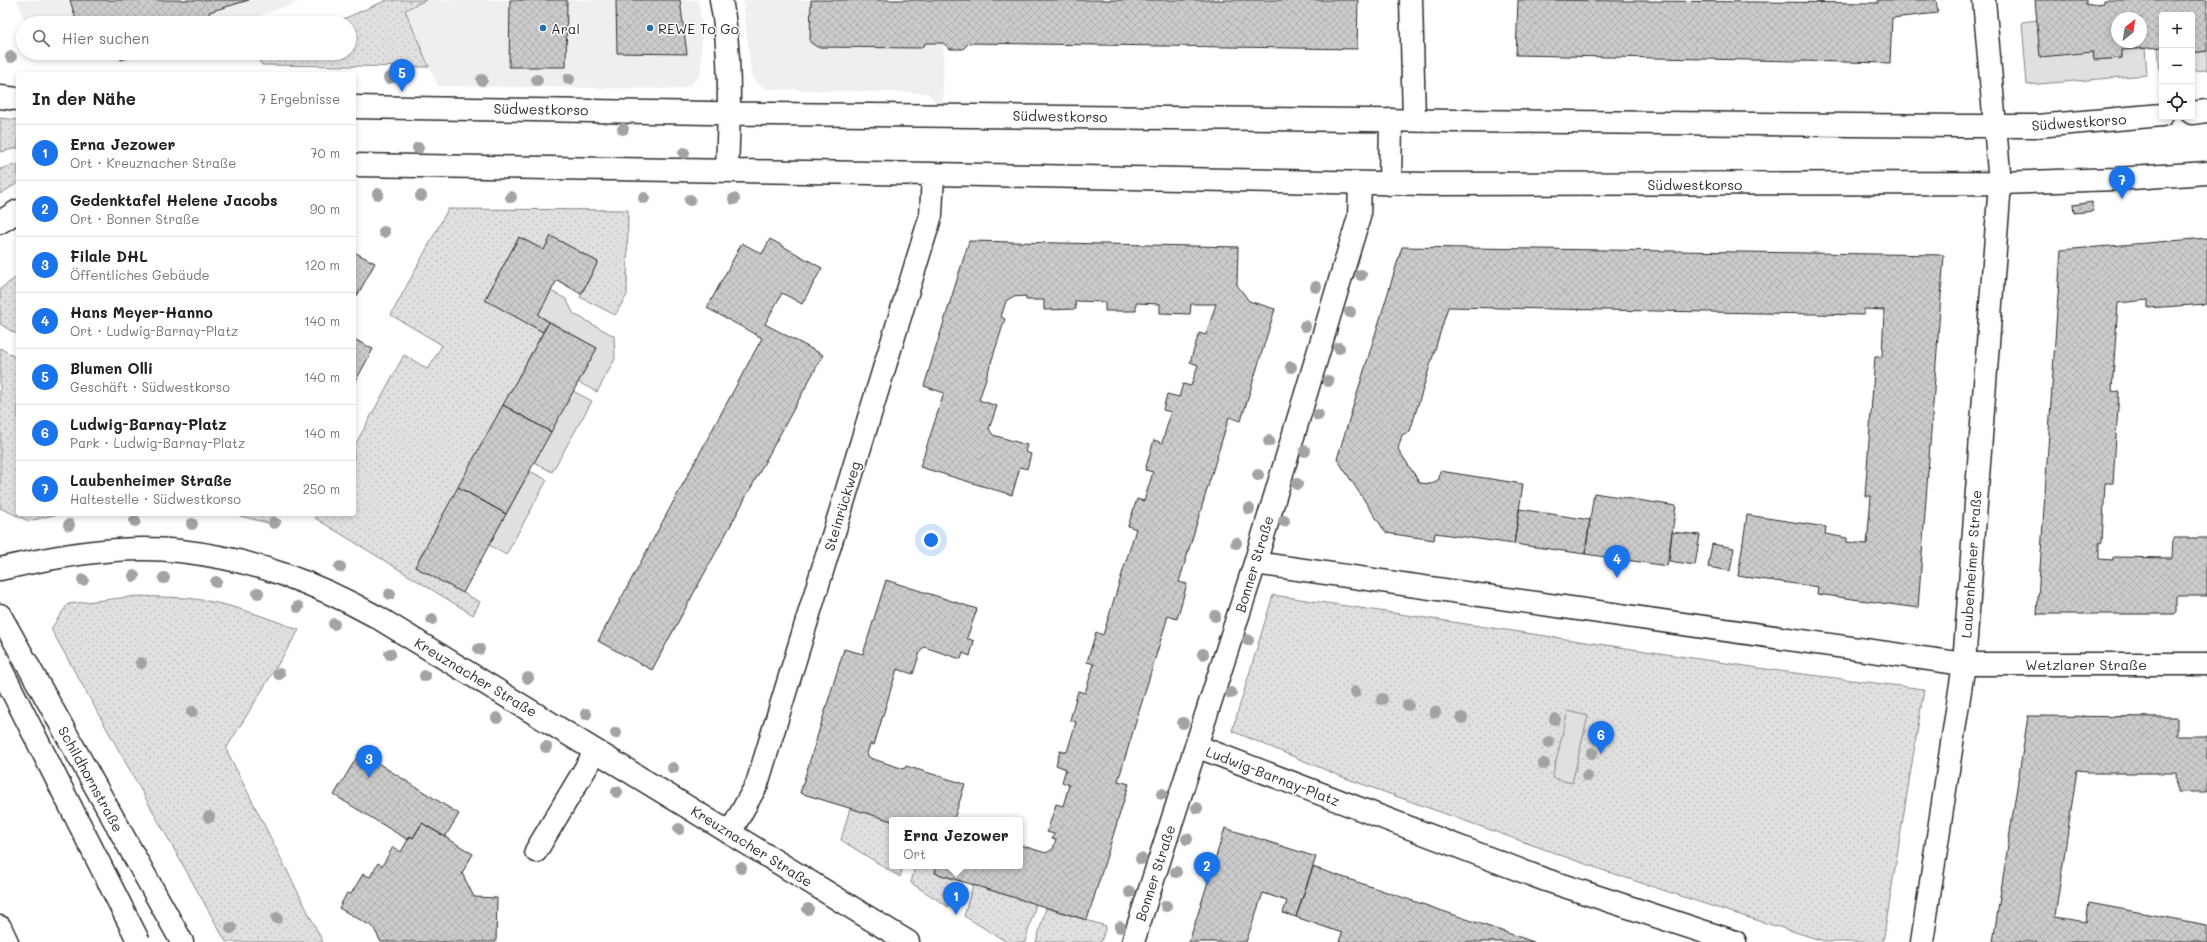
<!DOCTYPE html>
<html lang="de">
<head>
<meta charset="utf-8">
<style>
	body { margin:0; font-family:Mali,sans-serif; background:#f6f6f6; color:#202124 }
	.controls { position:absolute; right:12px; top:12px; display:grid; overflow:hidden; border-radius:4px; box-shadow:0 2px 6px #0003 }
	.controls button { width:36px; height:36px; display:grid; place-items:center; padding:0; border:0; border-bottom:1px solid #e0e0e0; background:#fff; color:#202124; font:20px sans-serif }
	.compass { position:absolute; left:2111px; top:12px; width:36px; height:36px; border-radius:50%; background:#fff; box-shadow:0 2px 6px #0003; rotate:30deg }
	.you { position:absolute; left:931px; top:540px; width:14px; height:14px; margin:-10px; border:3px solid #fff; border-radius:50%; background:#1a73e8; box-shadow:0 0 0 6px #1a73e833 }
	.badge { display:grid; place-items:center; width:26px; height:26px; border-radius:50%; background:#1a73e8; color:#fff; font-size:13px; font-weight:700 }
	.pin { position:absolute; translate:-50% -33px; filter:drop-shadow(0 1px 2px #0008) }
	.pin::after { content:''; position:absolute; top:21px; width:14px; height:12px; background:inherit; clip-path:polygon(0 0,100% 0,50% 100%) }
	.popup { position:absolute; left:889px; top:817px; width:134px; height:52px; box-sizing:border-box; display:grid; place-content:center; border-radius:4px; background:#fff; filter:drop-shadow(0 1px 3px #0005); font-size:13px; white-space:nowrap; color:#757577 }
	.popup b { font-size:15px; color:#202124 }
	.popup::after { content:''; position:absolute; left:50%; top:100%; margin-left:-8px; border:8px solid transparent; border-top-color:#fff }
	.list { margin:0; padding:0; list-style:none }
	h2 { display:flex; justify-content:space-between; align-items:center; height:52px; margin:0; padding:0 16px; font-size:17px }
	h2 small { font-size:13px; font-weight:400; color:#757577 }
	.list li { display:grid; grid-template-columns:26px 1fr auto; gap:12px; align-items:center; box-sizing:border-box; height:56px; padding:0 16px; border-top:1px solid #e0e0e0 }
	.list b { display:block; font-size:15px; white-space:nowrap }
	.list p { margin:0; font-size:13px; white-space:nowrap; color:#757577 }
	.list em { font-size:13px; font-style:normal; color:#757577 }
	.icon { flex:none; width:22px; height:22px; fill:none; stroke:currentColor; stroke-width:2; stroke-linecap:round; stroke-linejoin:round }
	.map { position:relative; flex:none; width:2207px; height:942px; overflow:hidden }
	.search { position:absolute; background:#fff; box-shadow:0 2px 6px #0003; left:16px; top:16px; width:340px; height:44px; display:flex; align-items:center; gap:10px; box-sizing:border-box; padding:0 14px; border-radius:22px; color:#757577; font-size:15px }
	.panel { position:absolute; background:#fff; box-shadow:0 2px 6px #0003; left:16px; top:72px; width:340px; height:444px; border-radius:4px }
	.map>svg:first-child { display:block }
	.built { fill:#efefef }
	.grass { fill:url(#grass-dots); stroke:#868686 }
	.garden { fill:#e0e0e0; stroke:#868686 }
	.building { fill:url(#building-cross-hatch); stroke:#2b2b2b; fill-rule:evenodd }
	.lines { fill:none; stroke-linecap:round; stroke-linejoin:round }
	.minor-casing { stroke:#2b2b2b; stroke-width:25 }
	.major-casing { stroke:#2b2b2b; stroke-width:25 }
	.highway-casing { stroke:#2b2b2b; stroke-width:25 }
	.minor { stroke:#fff; stroke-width:22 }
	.major { stroke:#fff; stroke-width:22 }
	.highway { stroke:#fff; stroke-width:22 }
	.highway-bridge-casing { stroke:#2b2b2b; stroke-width:25; stroke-linecap:butt }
	.highway-bridge { stroke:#fff; stroke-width:22 }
	.tree { fill:#a3a3a3 }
	.poi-dot { fill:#1f6fb2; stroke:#fff; stroke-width:1.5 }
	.labels { text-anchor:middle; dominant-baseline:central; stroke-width:3; stroke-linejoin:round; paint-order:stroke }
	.poi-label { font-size:14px; fill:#2b2b2b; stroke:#fff; text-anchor:start }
	.street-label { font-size:14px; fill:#2b2b2b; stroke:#fff }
</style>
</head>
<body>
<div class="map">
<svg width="2207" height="942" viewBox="0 0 2207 942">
	<defs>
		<pattern id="grass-dots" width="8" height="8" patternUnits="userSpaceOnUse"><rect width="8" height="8" fill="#e0e0e0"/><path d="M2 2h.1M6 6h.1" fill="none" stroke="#c0c0c0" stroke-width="1.8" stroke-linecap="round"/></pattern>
		<pattern id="building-cross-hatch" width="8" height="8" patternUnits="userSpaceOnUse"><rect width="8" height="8" fill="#cbcbcb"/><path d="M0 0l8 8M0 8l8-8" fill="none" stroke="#aeaeae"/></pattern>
	</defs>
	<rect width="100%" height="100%" fill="#fff"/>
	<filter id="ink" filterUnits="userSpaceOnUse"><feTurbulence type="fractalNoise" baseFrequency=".025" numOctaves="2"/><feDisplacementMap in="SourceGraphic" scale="8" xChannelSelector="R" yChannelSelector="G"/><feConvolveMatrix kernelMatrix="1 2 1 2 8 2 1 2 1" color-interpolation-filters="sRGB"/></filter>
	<g filter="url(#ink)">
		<path class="built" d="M17 0H305L238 23H25Z
			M426 0H698L702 24 701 74 690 86 679 89 438 86 405 10Z
			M743 0H944L943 103H937L928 93 766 89 757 83 751 73Z"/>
		<path class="grass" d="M387 0H426L405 10 429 67 262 65 259 61 266 53H349V23H334Z
			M0 118 18 120V148L0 152Z
			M18 164V183L0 194V169Z
			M448 209 628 210 627 295 615 315 580 297 598 262 551 236 544 250 519 237 485 299 543 332 415 567 480 602 473 615 315 518 318 514H354V447L404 355 428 369 442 345 391 315Z
			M18 276V335L0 324V289Z
			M0 348 18 359V514H58L29 521 0 508Z
			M233 514H269L281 521 279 526Z
			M1273 595 1779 671 1924 689 1883 942H1827L1711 906 1605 871 1345 778 1232 731Z
			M138 596C155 597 171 597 187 598 226 602 263 616 299 630L226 749 323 942H226L51 629 68 604Z
			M850 808 892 821V866H903L900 877 841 840Z
			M915 866H937L935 873 962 882 955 911 911 883Z
			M973 885 1036 904 1025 942H1007L964 916Z
			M1046 908 1106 926 1101 942H1036Z"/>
		<path class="garden" d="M2037 20 2093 52 2095 60 2122 58V50L2145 48 2147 75 2027 85 2022 22Z
			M2158 47H2162V74H2160Z
			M2207 51V70L2192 71V53Z
			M551 291 566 299 574 314 614 336 615 359 597 392 578 382 597 348 538 315Z
			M573 391 592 401 552 472 534 462Z
			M530 471 547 480 506 555 489 545Z
			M1568 711 1588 716 1572 783 1552 778Z"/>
		<path class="building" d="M70 0H249L209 12 212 23H77Z
			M510 0H567L566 67H509Z
			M616 0H680L687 54 617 53Z
			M811 0H1358L1357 49 969 43 963 49H950L943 43H926L921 48 817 47 810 42Z
			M1518 0 1878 3V0H1936L1938 13 1892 18 1890 63 1516 55Z
			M2035 0H2086V5L2104 3V0H2207V51L2192 53V15H2162V47L2122 50V58L2094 60 2093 52 2040 57ZM2117 18H2141V42H2117Z
			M119 53H146L121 60Z
			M2092 202 2093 211 2074 213 2073 205Z
			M551 236 598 262 581 294 557 280 538 315 549 322 543 332 485 300 519 237 544 250Z
			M2207 238V304L2148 308V300L2118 303 2112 391 2119 392 2113 483H2105L2102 542 2099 543V559L2113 560V557L2172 558 2173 538H2207V596H2176V614H2037L2061 250Z
			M770 239 822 268 802 304 782 293 765 324 823 355 652 670 598 641 762 338 707 308 742 243 762 254Z
			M969 241 1238 247 1237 285 1249 301 1275 309 1241 421 1229 417 1179 582 1187 584 1177 619 1168 616 1118 781 1129 784 1087 920 935 873 937 866H1020V845L1046 853 1053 849 1056 840 1052 839 1054 834 1047 832 1056 804 1063 806 1069 785 1062 782 1066 769 1056 765 1060 751 1067 752 1076 722 1070 720 1078 691 1085 693 1094 664 1087 662 1096 632 1103 635 1136 529 1128 526 1137 499 1144 501 1153 472 1145 470 1154 440 1162 443 1171 412 1163 410 1167 394 1179 397 1183 384 1191 386 1198 365 1190 362 1199 333 1206 335 1216 304H1191L1190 314 1160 313V304L1136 303V311H1105V302L1075 301 1076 309 1044 310V300H1026V296L1012 297 1006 301 1001 317 1005 319 979 400 997 406 989 429 993 435 1027 445 1025 452 1031 454 1027 469 1020 467 1012 495 920 467 944 393 924 386Z
			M1402 247 1944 255 1918 608 1817 594 1818 587 1738 576 1747 515 1826 527 1825 534 1847 538V542L1867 544 1871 496H1865L1875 357H1882L1884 310 1864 309V315L1448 307 1410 431 1402 435 1398 449 1420 483 1432 484 1439 479 1440 471 1523 484 1514 544 1435 533 1434 540 1386 533 1337 459Z
			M354 252 375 263 357 296 354 294Z
			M549 322 597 348 551 432 503 405Z
			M354 339 373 349 354 384Z
			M503 405 551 432 506 514 458 487Z
			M458 487 506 514 463 593 415 567Z
			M1594 493 1676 506 1667 566 1585 554Z
			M1519 509 1590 520 1585 554 1514 544Z
			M1672 532 1700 535 1695 565 1669 561Z
			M1712 544 1734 548 1730 571 1708 567Z
			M886 580 977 609 967 638 974 641 970 656 963 653 961 659 924 647 920 652 913 674 897 669 874 745 870 744 867 754 870 758 904 769 906 766 965 784 954 819 956 820 892 821 800 793 844 649 863 654Z
			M2028 716 2177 717V736H2207V792H2177L2176 773H2088V771L2077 770 2055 917 2086 922 2089 903 2207 925V942H1993Z
			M360 752 459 814 445 837 422 823 413 838 410 836 408 840 334 795Z
			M422 823 473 854 462 873 474 897 497 898 496 942H381L373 927 339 908 347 893 351 894 363 874 370 877 378 863 382 866 393 847 401 852 410 836 413 838Z
			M1225 828 1316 857 1296 917 1283 913 1287 901 1263 893 1246 942H1189Z
			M1313 867 1534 942H1339L1342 933 1296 917Z"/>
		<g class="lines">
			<g class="minor-casing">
				<path id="minor" d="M721 0C732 55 729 115 727 171
					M1411 0 1414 120
					M0 97 18 99
					M354 107 770 114 1958 126H2037L2162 115
					M2192 113 2207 111
					M354 165 933 174 1425 184 2000 183 2116 179 2207 173
					M1390 184 1391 120
					M0 222 18 211
					M1255 563 1964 664H2207
					M0 569C57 556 122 544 180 551 252 559 314 582 377 617L908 942
					M1196 746 1543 879 1735 942
					M730 833 757 784 931 215 933 174
					M536 851 596 751
					M1133 942 1255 563 1359 217 1360 183
					M1922 942 1964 664 2000 183 1984 0"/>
			</g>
			<g class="major-casing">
				<path id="major" d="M0 615 182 942"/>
			</g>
			<g class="highway-casing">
				<path id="highway" d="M0 927 7 942"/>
			</g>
			<use href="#minor" class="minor"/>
			<use href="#major" class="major"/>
			<use href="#highway" class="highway"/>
			<g class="highway-bridge-casing">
				<path id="highway-bridge" d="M0 667 139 942"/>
			</g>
			<use href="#highway-bridge" class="highway-bridge"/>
		</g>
		<g class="tree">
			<circle cx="11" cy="57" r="6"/>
			<circle cx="389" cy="78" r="6"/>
			<circle cx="569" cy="79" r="6"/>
			<circle cx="482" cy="80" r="6"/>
			<circle cx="537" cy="80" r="6"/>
			<circle cx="623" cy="129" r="6"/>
			<circle cx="418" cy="148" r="6"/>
			<circle cx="684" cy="153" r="6"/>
			<circle cx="378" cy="194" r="6"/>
			<circle cx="421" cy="196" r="6"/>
			<circle cx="511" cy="197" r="6"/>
			<circle cx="644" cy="198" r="6"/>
			<circle cx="734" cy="199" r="6"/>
			<circle cx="690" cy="200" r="6"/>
			<circle cx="384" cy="232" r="6"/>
			<circle cx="1361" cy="275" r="6"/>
			<circle cx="1316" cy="287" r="6"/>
			<circle cx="1350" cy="312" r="6"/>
			<circle cx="1305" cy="326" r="6"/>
			<circle cx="1339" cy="348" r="6"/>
			<circle cx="1291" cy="367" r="6"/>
			<circle cx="1328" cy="381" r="6"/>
			<circle cx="1318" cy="415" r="6"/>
			<circle cx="1269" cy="441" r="6"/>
			<circle cx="1305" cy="451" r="6"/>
			<circle cx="1258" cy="475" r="6"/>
			<circle cx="1297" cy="484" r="6"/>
			<circle cx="1249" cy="509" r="6"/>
			<circle cx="135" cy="521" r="6"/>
			<circle cx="1284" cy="521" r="6"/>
			<circle cx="274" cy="523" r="6"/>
			<circle cx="192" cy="524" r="6"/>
			<circle cx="69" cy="525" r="6"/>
			<circle cx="1236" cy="543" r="6"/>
			<circle cx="340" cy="567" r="6"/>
			<circle cx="134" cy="576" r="6"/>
			<circle cx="164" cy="578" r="6"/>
			<circle cx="83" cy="580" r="6"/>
			<circle cx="216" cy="582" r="6"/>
			<circle cx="258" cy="593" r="6"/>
			<circle cx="390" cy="594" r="6"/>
			<circle cx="298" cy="607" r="6"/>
			<circle cx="1215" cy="616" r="6"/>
			<circle cx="432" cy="619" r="6"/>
			<circle cx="334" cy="624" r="6"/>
			<circle cx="1248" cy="640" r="6"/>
			<circle cx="479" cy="649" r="6"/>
			<circle cx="390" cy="654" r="6"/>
			<circle cx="1203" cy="654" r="6"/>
			<circle cx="141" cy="663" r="6"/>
			<circle cx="279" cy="674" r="6"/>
			<circle cx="425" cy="676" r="6"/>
			<circle cx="528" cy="678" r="6"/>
			<circle cx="1355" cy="692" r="6"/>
			<circle cx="1231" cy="693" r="6"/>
			<circle cx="1382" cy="699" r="6"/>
			<circle cx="1408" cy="705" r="6"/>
			<circle cx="192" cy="712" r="6"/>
			<circle cx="1435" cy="712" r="6"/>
			<circle cx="586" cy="714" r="6"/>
			<circle cx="497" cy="718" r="6"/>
			<circle cx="1462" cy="718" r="6"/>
			<circle cx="1555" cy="719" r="6"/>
			<circle cx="1183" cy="723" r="6"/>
			<circle cx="1599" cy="731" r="6"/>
			<circle cx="616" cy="733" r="6"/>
			<circle cx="1549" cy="742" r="6"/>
			<circle cx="546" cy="747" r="6"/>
			<circle cx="1592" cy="753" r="6"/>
			<circle cx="1544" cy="764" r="6"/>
			<circle cx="673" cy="768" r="6"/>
			<circle cx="1587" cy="776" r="6"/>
			<circle cx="617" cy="792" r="6"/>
			<circle cx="1162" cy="794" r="6"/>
			<circle cx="1197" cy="808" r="6"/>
			<circle cx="209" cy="817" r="6"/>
			<circle cx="679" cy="829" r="6"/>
			<circle cx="1187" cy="839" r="6"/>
			<circle cx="1141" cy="859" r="6"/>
			<circle cx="741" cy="868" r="6"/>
			<circle cx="1176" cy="872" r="6"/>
			<circle cx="1130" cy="892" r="6"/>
			<circle cx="1166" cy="906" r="6"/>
			<circle cx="808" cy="909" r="6"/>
			<circle cx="277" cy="918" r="6"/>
			<circle cx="1120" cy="927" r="6"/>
			<circle cx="231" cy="928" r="6"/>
		</g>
	</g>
	<g class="poi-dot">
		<circle cx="543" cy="28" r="4"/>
		<circle cx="650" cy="28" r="4"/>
	</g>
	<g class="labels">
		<g class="poi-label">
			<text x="551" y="28">Aral</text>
			<text x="658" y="28">REWE To Go</text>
		</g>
		<g class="street-label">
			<text transform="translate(541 109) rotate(1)">Südwestkorso</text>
			<text transform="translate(1060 116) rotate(1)">Südwestkorso</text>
			<text transform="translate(2079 122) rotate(-4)">Südwestkorso</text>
			<text x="1695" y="184">Südwestkorso</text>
			<text transform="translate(842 506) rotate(-73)">Steinrückweg</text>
			<text transform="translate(1254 564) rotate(-73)">Bonner Straße</text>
			<text transform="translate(1971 564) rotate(-86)">Laubenheimer Straße</text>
			<text x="2086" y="664">Wetzlarer Straße</text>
			<text transform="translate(476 677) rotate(31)">Kreuznacher Straße</text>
			<text transform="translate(1273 776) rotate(21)">Ludwig-Barnay-Platz</text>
			<text transform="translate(91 779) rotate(61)">Schildhornstraße</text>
			<text transform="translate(752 846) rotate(32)">Kreuznacher Straße</text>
			<text transform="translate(1155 873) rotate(-72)">Bonner Straße</text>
		</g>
	</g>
</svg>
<div class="controls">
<button>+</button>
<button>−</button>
<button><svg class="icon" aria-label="locate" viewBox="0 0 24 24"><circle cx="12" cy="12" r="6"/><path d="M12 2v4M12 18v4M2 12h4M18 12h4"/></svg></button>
</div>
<svg class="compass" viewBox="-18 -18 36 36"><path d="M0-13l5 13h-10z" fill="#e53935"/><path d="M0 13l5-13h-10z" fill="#757577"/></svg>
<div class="you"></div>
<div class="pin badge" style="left:956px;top:915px">1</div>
<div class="popup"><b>Erna Jezower</b>Ort</div>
<div class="pin badge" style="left:1207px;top:885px">2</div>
<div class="pin badge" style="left:369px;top:778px">3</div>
<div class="pin badge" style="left:1617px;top:578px">4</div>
<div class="pin badge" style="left:402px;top:92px">5</div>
<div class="pin badge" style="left:1601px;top:754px">6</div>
<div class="pin badge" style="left:2122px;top:199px">7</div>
<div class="search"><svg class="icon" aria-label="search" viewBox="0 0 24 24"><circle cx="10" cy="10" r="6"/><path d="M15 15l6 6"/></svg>Hier suchen</div>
<section class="panel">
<h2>In der Nähe<small>7 Ergebnisse</small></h2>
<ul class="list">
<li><span class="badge">1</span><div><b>Erna Jezower</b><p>Ort · Kreuznacher Straße</p></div><em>70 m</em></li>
<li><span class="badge">2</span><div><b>Gedenktafel Helene Jacobs</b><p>Ort · Bonner Straße</p></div><em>90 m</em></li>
<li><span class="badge">3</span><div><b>Filale DHL</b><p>Öffentliches Gebäude</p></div><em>120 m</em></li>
<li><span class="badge">4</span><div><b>Hans Meyer-Hanno</b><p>Ort · Ludwig-Barnay-Platz</p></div><em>140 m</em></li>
<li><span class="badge">5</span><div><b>Blumen Olli</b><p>Geschäft · Südwestkorso</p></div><em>140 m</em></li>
<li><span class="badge">6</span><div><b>Ludwig-Barnay-Platz</b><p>Park · Ludwig-Barnay-Platz</p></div><em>140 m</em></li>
<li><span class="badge">7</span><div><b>Laubenheimer Straße</b><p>Haltestelle · Südwestkorso</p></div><em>250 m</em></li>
</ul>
</section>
</div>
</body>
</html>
